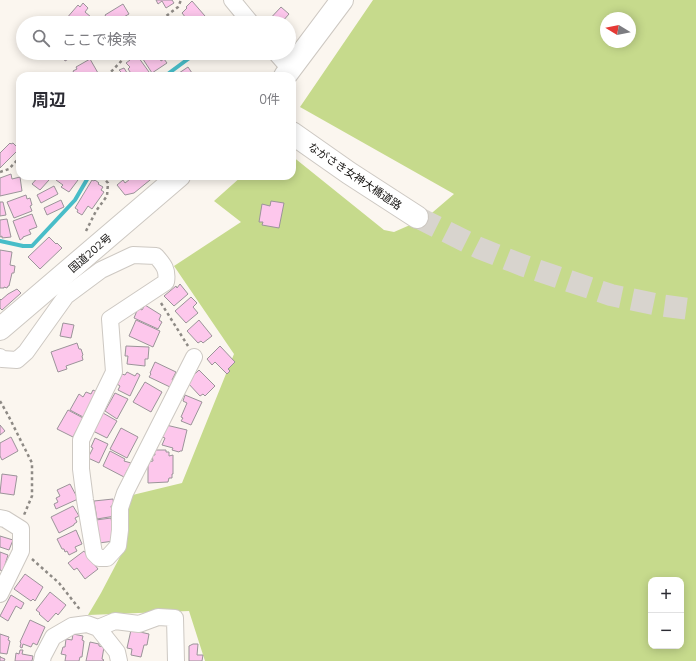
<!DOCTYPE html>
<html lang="ja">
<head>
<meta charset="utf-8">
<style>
	body { margin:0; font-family:Mulish,"Noto Sans JP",sans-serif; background:#f7f7f7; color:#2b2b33 }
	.controls { position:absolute; right:12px; bottom:12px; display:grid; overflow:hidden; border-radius:8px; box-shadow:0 2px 10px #0003 }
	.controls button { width:36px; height:36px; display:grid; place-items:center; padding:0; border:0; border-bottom:1px solid #e1e1e2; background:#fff; color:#2b2b33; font:20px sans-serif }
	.compass { position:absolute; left:600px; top:12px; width:36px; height:36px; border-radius:50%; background:#fff; box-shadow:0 2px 10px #0003; rotate:280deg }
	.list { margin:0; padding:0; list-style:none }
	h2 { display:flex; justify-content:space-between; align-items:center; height:52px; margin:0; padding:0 16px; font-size:17px }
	h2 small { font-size:13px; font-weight:400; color:#7c7c81 }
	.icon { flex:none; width:22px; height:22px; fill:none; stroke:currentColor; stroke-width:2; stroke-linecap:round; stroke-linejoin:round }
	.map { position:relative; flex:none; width:696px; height:661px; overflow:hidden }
	.search { position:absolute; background:#fff; box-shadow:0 2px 10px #0003; left:16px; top:16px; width:280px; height:44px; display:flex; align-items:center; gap:10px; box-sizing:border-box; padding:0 14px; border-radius:22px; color:#7c7c81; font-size:15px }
	.panel { position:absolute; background:#fff; box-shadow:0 2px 10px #0003; left:16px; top:72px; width:280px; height:108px; border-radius:12px }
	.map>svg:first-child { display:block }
	.green { fill:#c6da8c; fill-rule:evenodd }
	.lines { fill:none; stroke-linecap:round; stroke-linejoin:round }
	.stream { stroke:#48bdc8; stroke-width:4 }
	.building { fill:#fdc7ec; stroke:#9b9499 }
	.primary-tunnel { stroke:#d8d4ce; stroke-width:22; stroke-dasharray:22 11; stroke-linecap:butt }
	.minor-casing { stroke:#cdc8c2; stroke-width:18 }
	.primary-casing { stroke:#cdc8c2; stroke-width:24 }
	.trunk-casing { stroke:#cdc8c2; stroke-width:24 }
	.path { stroke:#8e8a85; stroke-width:2.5; stroke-dasharray:3 3; stroke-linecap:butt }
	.minor { stroke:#fff; stroke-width:16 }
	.primary { stroke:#fff; stroke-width:22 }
	.trunk { stroke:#fff; stroke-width:22 }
	.labels { text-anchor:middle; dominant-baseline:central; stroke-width:3.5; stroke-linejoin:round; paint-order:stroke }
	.street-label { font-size:11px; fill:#141210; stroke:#fff }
</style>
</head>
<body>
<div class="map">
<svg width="696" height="661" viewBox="0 0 696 661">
	<rect width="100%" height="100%" fill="#fbf6ef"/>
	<path class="green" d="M373 0H696V661H205L189 611 88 615 101 593 123 551 116 499 182 483 234 354 174 266 241 222 214 201 242 176H292V156L384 230 394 232 426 218 454 194 300 107ZM606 18H630V42H606ZM651 580H681V646H651Z"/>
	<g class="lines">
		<path class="stream" d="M165 76 188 59 191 53
			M0 241 23 246H32L75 200 89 176"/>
	</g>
	<path class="building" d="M156 0H172L174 3 166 8 162 1 158 4Z
		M192 1 205 16 197 23H190L182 13 187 8 186 7Z
		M83 3 88 8 85 12 91 17 86 23H70L66 19 78 5 80 7Z
		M123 4 129 14 122 18 123 20 118 23H109L105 15Z
		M281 7 289 14 282 22 283 23H266Z
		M64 18 66 23H54Z
		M61 53H79L65 61Z
		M139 53H160L161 55 159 57 161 61 164 59 167 63 152 73Z
		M136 54 149 72 143 76H133L128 69 130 67 126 63 130 60 129 58Z
		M90 59 98 73 94 76H71V75L74 73 73 71 77 69 76 67Z
		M188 67 194 76H176V75Z
		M124 68 129 76 131 74 132 76H117L121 72 119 70Z
		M10 143 11 144 13 143 19 149 0 168V153Z
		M11 174 12 179 20 177 22 191 0 196V178Z
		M39 176H45L49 180 40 190 32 184Z
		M58 176H81L69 192 61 187 63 185 56 180Z
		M134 176H155L134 193 125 195 117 185 123 180 125 183Z
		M92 180 94 181 95 180 99 183 98 184 103 187 101 190 104 192 92 209 88 206 82 215 77 212 78 210 75 208Z
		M54 186 58 194 41 203 37 195Z
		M26 195 27 199 30 198 32 205 30 206 32 211 14 218 7 202Z
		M61 200 64 207 47 215 44 208Z
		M271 201 284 203 279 228 262 225 263 222H259L262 204 270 206Z
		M0 202H3L6 215 0 216Z
		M32 214 37 227 29 230 31 234 23 237V238L20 240 13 221Z
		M7 219 11 237 2 238V236L0 237V220Z
		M49 237 56 244 57 243 62 248 40 269 28 257Z
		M0 250 12 252 10 265 15 266 14 273H12L9 286H8L7 288 4 287V288H0Z
		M180 284 188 294 174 306 164 296 176 286 177 288Z
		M17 289 21 293 2 310 0 308V299L1 300 8 294Z
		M191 297 197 303 193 307 198 313 186 323 175 311Z
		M145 305 161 315 159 320 162 322 158 329 134 318 138 308 142 310Z
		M136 320 160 331 153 347 129 336Z
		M199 320 212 336 203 343 201 341 198 343 187 331Z
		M63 323 74 325 71 338 60 336Z
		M77 343 79 349H81L83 355 82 356 83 360 66 366 67 369 58 372 51 352Z
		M126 346 149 347 148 359H145V366L127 364 128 356H125Z
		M220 346 235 362 228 369 230 371 227 374 215 362 212 365 207 359Z
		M155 362 176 372 172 380 174 381 170 387 149 377 151 374 150 373Z
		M199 370 215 386 205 396 203 394 200 396 187 382Z
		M127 372 135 376 137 373 140 375 130 396 118 390 120 386 117 384 122 374 125 375Z
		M145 382 162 392 151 412 133 402Z
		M93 390 99 393 85 418 70 410 79 394 83 397 86 392 91 394Z
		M115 393 128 399 117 419 105 411Z
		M185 395 202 402 191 425 181 421 183 418 181 417 187 403 183 401Z
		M68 410 83 418 73 437 57 429Z
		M103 413 117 421 107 438 93 431Z
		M0 425 5 431 0 435Z
		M166 425 187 430 182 451H180L179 452 172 450 173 448 162 445 165 438 162 437Z
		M121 428 138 437 127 458 110 449Z
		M11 437 18 451 2 460 0 456V443Z
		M95 438 108 444 99 463 88 458 93 448 91 447Z
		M154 450H166V452H169V456L173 455V474H172V478H169L168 482 148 483V462L153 461 152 455H155Z
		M110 451 125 459 124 461 131 463 130 465 133 467 131 471 128 469 124 477 103 466Z
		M2 474 17 476 14 495 0 493Z
		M70 484 78 499 56 509 54 504 58 502 56 498 60 496 57 490Z
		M113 499 114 506H111L112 511H114L115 516 97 519 94 501Z
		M73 506 79 516 75 518 77 522 74 524V525L59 533 51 517Z
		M111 518 112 524H114V541L99 543 96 520Z
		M76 530 82 544 75 547 77 551 69 555 67 551 65 552 64 549H62L57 539Z
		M0 536 13 540 9 550 0 547Z
		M84 551 98 569 85 579 77 568 74 570 68 563Z
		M0 552 8 555 3 571 0 570Z
		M25 574 43 587 35 601 33 599 31 601 14 589Z
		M50 592 66 605 58 615 56 613 48 622 39 614 40 613 36 610Z
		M11 595 24 603 21 609 16 606 8 621 0 616Z
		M30 620 45 627 37 645 33 643 31 647 23 644 22 648 20 647 21 643 20 642Z
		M131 630 149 634 147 645H144L141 657 131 655 132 649 127 648Z
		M0 634 9 637 8 640 10 641 7 654 0 653Z
		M73 634 83 636 82 640 84 641 82 657H80L79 661H65L66 655 61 654 63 647H65L66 639 72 640Z
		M90 642 99 644V646L104 647 102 659 104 660 103 661H86Z
		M193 644H198L197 655H203L202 661H189V646Z
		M20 650H23L22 654 33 656 32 661H15L16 653 19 654Z
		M0 656V657L5 659 4 661H0Z"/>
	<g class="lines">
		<path class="primary-tunnel" d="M417 217 479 248 522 265 569 281 611 295 659 305 696 310"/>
		<g class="minor-casing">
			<path id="minor" d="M232 0 251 23
				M276 53 291 70
				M0 357 2 359 17 360 26 352 66 296 101 270 133 255 156 256C164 265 168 270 166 282L110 319 114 372 81 440V469L85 500 94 553 99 558H107L118 546 120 530V508L125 493 194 357
				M0 518 5 519 21 529V551L0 594
				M98 628 115 621 139 624 158 617 175 618 176 661
				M42 661 43 656 53 637 72 626 87 624 98 628 117 652 119 661"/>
		</g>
		<g class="primary-casing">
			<path id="primary" d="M292 133 349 173 417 217"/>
		</g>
		<g class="trunk-casing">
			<path id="trunk" d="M285 76 342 0
				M0 329 179 176"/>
		</g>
		<path class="path" d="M157 23 178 7 181 0
			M107 76 129 53
			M0 172 9 169 20 157
			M86 231 96 211 107 196 108 183 102 176
			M161 303 188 346
			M0 401 8 415 32 463V496L24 515
			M32 559 59 583 81 611"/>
		<use href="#minor" class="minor"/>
		<use href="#primary" class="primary"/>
		<use href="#trunk" class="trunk"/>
	</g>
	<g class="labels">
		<g class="street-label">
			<text transform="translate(355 176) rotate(34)">ながさき女神大橋道路</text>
			<text transform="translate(90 253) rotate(-41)">国道202号</text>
		</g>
	</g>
</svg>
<div class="controls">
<button>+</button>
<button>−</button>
</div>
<svg class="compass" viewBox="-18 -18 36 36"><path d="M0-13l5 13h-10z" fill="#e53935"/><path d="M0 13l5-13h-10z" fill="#7c7c81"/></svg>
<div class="search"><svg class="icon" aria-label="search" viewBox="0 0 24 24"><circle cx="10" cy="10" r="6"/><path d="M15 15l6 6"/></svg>ここで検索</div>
<section class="panel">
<h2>周辺<small>0件</small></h2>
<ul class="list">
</ul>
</section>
</div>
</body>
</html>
